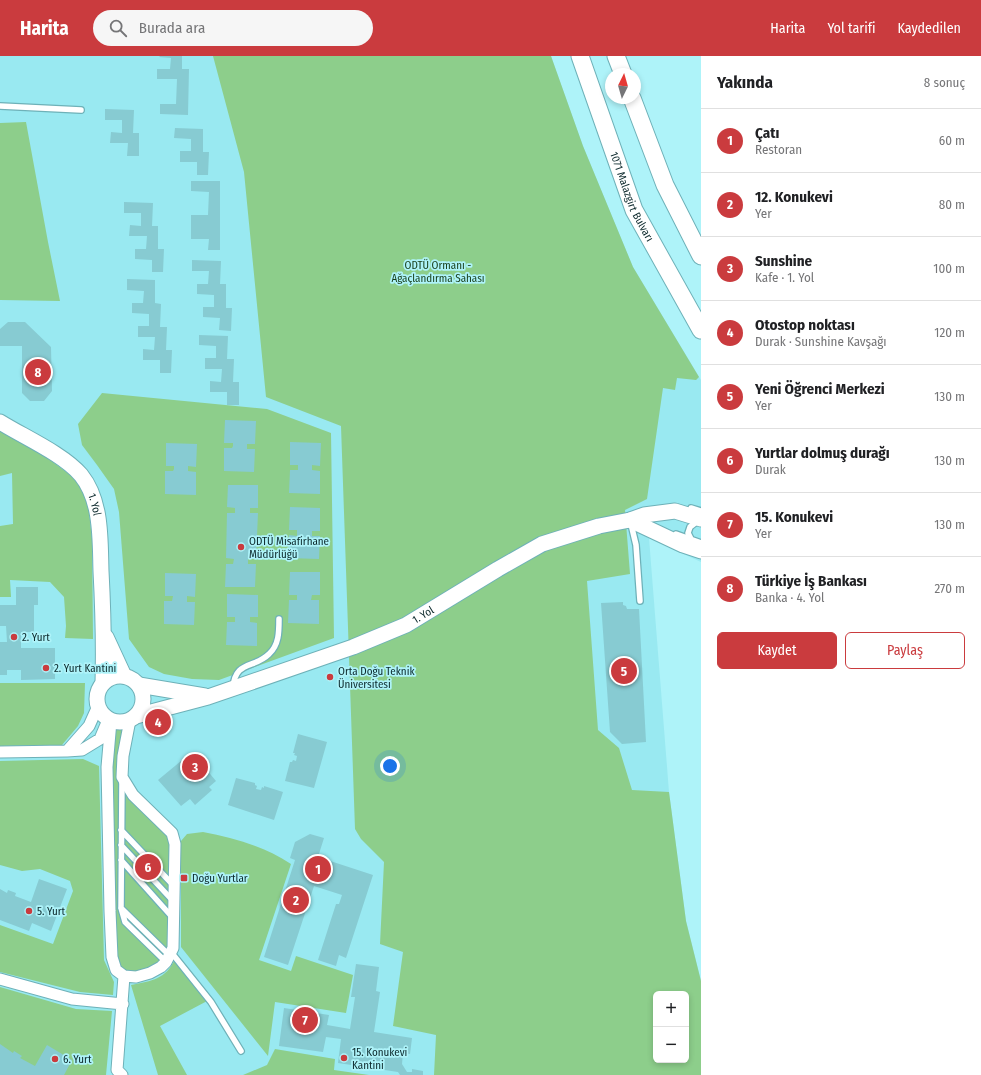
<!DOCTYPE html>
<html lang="tr">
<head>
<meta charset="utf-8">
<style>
	body { margin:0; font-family:"Fira Sans Condensed",sans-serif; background:#f6f6f6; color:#202124 }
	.controls { position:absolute; right:12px; bottom:12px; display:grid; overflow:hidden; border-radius:6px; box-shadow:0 2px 6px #0003 }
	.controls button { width:36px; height:36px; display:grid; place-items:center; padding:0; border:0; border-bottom:1px solid #e0e0e0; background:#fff; color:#202124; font:20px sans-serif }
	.compass { position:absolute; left:605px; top:12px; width:36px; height:36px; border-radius:50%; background:#fff; box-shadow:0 2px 6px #0003; rotate:5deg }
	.you { position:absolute; left:390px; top:710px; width:14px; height:14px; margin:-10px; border:3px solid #fff; border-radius:50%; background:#1a73e8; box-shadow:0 0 0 6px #1a73e833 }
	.badge { display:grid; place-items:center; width:26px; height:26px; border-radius:50%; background:#ca3b3e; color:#fff; font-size:13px; font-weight:700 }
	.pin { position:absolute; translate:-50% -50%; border:2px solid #fff; box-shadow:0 1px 4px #0006 }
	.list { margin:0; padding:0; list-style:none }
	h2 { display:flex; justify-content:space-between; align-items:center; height:52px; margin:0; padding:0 16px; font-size:17px }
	h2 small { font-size:13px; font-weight:400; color:#757577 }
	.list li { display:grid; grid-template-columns:26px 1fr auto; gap:12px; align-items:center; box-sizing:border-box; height:64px; padding:0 16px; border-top:1px solid #e0e0e0 }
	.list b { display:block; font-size:15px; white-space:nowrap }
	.list p { margin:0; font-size:13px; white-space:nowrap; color:#757577 }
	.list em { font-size:13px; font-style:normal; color:#757577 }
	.actions { display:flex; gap:8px; padding:12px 16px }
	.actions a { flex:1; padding:9px 0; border:1px solid #ca3b3e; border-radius:6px; text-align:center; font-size:14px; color:#ca3b3e }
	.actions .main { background:#ca3b3e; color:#fff }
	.icon { flex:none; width:22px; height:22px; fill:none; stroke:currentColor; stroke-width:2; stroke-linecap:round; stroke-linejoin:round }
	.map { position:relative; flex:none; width:701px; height:1019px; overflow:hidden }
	header { display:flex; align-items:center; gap:24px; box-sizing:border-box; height:56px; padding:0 20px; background:#ca3b3e; color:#fff }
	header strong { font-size:19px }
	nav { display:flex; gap:22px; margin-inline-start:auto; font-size:14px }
	.search { width:280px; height:36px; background:#f6f6f6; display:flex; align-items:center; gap:10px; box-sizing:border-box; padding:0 14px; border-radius:22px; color:#757577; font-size:15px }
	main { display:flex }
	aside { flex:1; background:#fff }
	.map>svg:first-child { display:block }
	.built { fill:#99e9f1; fill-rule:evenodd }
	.green { fill:#8dce8b; fill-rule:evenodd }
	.building { fill:#87cbd2 }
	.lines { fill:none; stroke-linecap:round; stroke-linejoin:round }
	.lane-casing { stroke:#6eb1b8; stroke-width:8 }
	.street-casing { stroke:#6eb1b8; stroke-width:13 }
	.secondary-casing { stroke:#6eb1b8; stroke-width:17 }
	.primary-casing { stroke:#6eb1b8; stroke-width:19 }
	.lane { stroke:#fff; stroke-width:5.5 }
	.street { stroke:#fff; stroke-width:11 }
	.secondary { stroke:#fff; stroke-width:15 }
	.primary { stroke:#fff; stroke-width:17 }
	.poi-dot { fill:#ca3b3e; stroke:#aef3f9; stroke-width:1.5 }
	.labels { text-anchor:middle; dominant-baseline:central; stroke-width:3.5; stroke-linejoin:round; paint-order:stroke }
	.street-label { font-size:11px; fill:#0c292c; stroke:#aef3f9 }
	.park-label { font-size:11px; fill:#163d17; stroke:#aef3f9 }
	.poi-label { font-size:11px; fill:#0c292c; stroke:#aef3f9; text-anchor:start }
</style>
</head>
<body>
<header>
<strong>Harita</strong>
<div class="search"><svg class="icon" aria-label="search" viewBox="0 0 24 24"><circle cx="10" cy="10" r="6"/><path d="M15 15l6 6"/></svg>Burada ara</div>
<nav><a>Harita</a><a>Yol tarifi</a><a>Kaydedilen</a></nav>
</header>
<main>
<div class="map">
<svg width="701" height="1019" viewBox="0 0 701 1019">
	<rect width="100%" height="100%" fill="#aef3f9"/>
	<path class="built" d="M0 0H551L583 90 633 211 701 324V506L649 482 669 736 686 865 701 925V1019H0ZM656 938H686V1004H656Z"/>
	<path class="green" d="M213 0H551L583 90 633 211 699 321 696 324 677 322 675 334 663 332 647 443 625 454 630 518 587 525 598 674 619 692 632 734 669 736 686 865 701 925V1019H434L436 979 393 970 403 896 380 888 384 806 361 783 355 773 341 370 266 341 244 116ZM656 938H686V1004H656Z
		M26 66 48 186 60 245 0 244V67Z
		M102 337 267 353 331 377 334 582 219 624 192 623 164 618 149 611 129 583 119 456 114 433 97 409 82 389 78 368Z
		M0 373 41 397 81 427 88 446 92 483 93 583 65 582 66 570 64 541 50 526 10 524 11 541H0V470L13 468 12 417 0 420Z
		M0 627H85L84 657 78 670 62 689 0 690Z
		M111 665 124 666 122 721 172 777 173 892 166 906 136 921 116 914Z
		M83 703 99 710 104 904 114 926 113 939 80 936 0 916V869L53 888 73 835 70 825 40 813 22 815 0 809V705Z
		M203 776C234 782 264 790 291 808L259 904 291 915 296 900 353 919 346 957 275 946 268 1000 181 891V785L187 778Z
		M175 903 209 944 160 970 187 1019H158L131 929C152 925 166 923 175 903Z
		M0 931 76 953 112 955 106 1019H0Z
		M275 993 335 1003 334 1014 369 1019H243L267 1009Z"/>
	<path class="building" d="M160 0H182V13H189L188 59 160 58V48H176L177 23H157V13H170L171 2 159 1Z
		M105 53 134 54 133 77H139V100H127L128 87H110L111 76 122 77V64H105Z
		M175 72 203 73V96H209L208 119H197V106H180V95H191V83L174 82Z
		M191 125H220V194H208L209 183H191V159H208L209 136 191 135Z
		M124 146 153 147 152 170H158V193H164L163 216H152V204L135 203V193H146L147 180H129L130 169 141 170V157H124Z
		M192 204 221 205 220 228H226V252H232L231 275 219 274 220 262 203 261V251H214V239L197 238V228H208L209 215H192Z
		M127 223 155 224V247L161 248 160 271H167L166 294H172L171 317H160V304H143V293L154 294 155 281H138V270H149V258L132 257V247H143L144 235 127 234Z
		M8 266H25L51 291 52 335 44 345H30L22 337V290H0V273Z
		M199 279 228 280 227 303H234L233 326H239V349H227V336H210V325L221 326 222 313H205V302H216V290L199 289Z
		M225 364 256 365 255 388H247V393H255L254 416 224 415V392H232L233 390V387H224Z
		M290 386 321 387 320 410 312 409V414L320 415V438L289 437 290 414H298V409H290Z
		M166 387 197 388 196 411 188 410V415L196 416V439L165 438V415H173L174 413V410H166Z
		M228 429H258V452H250V457H258L256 503H248V508H256L255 531H225L226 508H233L234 503 226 502 227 457H235V452L227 451Z
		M290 451 320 452V475H312V480H320L319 503 288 502 289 479 297 480V474H289Z
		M290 516H320V539H312L311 544H319V568L288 567 289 544H297V539H289Z
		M165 517 196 518 195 541 187 540V546H195L194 569 164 568V545H172L173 540H165Z
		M16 531H38V549H34V576H21V592H55V623L21 624V614H7V619H0V586H7L6 570H0V549H16Z
		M227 538 258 539V561H250V566L257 567V590L226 589 227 566H235V561H227Z
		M623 546V549L626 550 627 553H639L646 686 622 688 610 676 601 547Z
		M298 678 327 686 314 732 285 725 290 706H292L293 704 296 705 297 700 294 699 295 697H293Z
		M187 700 191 704 195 700 216 725 209 731 212 734 195 749 190 743 181 750 158 724Z
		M236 722 255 727V729L257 730 256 733 261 734 262 731 264 732V730L283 736 274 764 228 749Z
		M310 778 324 782 318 801 373 819 346 902 339 899 336 910 318 904 336 848H339L342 839 314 830 288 909 264 901 295 804 290 802 295 786Z
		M39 823 67 833 51 875 32 867 29 875 0 864V833L7 837 8 834 16 837 15 840 31 846Z
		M356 908 379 911 376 935 380 936 374 976 412 982 410 998 403 997 402 1008 407 1016H412V1013L423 1015V1019H400L398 1016 338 1007 341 983 326 981 323 996 279 990 284 952 329 959 327 969 350 973 355 941H351Z
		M0 988 13 997 14 995 22 1000 20 1002 35 1010 47 989 72 1004 64 1019H0Z"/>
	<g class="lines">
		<g class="lane-casing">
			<path id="lane" d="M0 50 81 54
				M691 452 701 455
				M631 468 636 489 640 545
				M676 478 701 487
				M691 483 688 477 690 471 695 467
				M233 632C235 604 254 613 269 598 279 589 279 576 279 563
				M122 724 121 852 125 866 166 906
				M121 774 174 830
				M121 789 174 846
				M121 804 173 862
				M121 852 169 899
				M171 896 211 946 241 995"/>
		</g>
		<g class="street-casing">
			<path id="street" d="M111 665 107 711 110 855 112 901 116 914 124 920 136 921 150 917 161 911 166 906 173 892 175 788 172 777 133 739 122 721 123 700 130 664
				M67 695 89 670 98 650
				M0 696 67 695 82 694 100 683 108 664
				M0 923 72 943 123 948
				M122 1019 117 1014 124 920"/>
		</g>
		<g class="secondary-casing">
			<g id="secondary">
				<path id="s1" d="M0 366C24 381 63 398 81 419 102 445 100 484 101 515 103 553 104 590 103 627"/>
				<path d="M630 464 683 489 701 495"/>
				<path d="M106 581 124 620"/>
				<circle cx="120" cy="643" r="23"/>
				<path d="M139 629 205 640"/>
				<path id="s2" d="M136 660 208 641 353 591 406 569 498 513 542 488 599 470 630 464 644 459 675 455 701 463"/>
			</g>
		</g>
		<g class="primary-casing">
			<g id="primary">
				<path id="s3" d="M580 0 634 154 701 274"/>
				<path d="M616 0 623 18"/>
				<path d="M632 42 665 129 701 200"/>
			</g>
		</g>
		<use href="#lane" class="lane"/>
		<use href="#street" class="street"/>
		<use href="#secondary" class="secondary"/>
		<use href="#primary" class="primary"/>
	</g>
	<g class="poi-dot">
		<circle cx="241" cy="491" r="4"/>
		<circle cx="14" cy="581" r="4"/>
		<circle cx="46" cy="612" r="4"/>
		<circle cx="330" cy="621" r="4"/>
		<rect x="180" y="818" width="8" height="8" rx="2"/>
		<circle cx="29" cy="855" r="4"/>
		<circle cx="344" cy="1002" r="4"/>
		<circle cx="55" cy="1003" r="4"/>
	</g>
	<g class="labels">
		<g class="street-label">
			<text stroke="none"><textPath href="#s3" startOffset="150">1071 Malazgirt Bulvarı</textPath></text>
			<text stroke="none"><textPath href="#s1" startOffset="130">1. Yol</textPath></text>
			<text stroke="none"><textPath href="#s2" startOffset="305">1. Yol</textPath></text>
		</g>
		<g class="park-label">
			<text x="438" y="209">ODTÜ Ormanı -<tspan x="438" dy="13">Ağaçlandırma Sahası</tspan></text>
		</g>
		<g class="poi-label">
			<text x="249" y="485">ODTÜ Misafirhane<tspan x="249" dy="13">Müdürlüğü</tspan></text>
			<text x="22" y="581">2. Yurt</text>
			<text x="54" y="612">2. Yurt Kantini</text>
			<text x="338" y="615">Orta Doğu Teknik<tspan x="338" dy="13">Üniversitesi</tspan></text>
			<text x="192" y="822">Doğu Yurtlar</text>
			<text x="37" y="855">5. Yurt</text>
			<text x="352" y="996">15. Konukevi<tspan x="352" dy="13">Kantini</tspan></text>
			<text x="63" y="1003">6. Yurt</text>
		</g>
	</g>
</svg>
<div class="controls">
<button>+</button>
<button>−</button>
</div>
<svg class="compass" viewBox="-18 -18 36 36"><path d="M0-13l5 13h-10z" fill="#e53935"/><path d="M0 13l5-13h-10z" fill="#757577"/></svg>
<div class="you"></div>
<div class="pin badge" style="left:318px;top:813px">1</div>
<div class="pin badge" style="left:296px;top:844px">2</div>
<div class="pin badge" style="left:195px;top:711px">3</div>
<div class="pin badge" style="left:158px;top:666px">4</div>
<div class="pin badge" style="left:624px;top:615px">5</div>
<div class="pin badge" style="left:148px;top:811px">6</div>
<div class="pin badge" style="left:305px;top:964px">7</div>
<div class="pin badge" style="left:38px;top:316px">8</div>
</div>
<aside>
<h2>Yakında<small>8 sonuç</small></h2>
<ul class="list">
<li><span class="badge">1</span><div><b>Çatı</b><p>Restoran</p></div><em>60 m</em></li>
<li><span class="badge">2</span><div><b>12. Konukevi</b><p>Yer</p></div><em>80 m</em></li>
<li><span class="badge">3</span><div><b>Sunshine</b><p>Kafe · 1. Yol</p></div><em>100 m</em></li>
<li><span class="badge">4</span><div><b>Otostop noktası</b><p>Durak · Sunshine Kavşağı</p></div><em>120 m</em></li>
<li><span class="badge">5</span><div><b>Yeni Öğrenci Merkezi</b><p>Yer</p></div><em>130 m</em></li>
<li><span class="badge">6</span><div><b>Yurtlar dolmuş durağı</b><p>Durak</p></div><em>130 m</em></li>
<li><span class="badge">7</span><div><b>15. Konukevi</b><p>Yer</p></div><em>130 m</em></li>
<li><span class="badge">8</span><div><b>Türkiye İş Bankası</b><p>Banka · 4. Yol</p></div><em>270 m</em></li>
</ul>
<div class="actions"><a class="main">Kaydet</a><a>Paylaş</a></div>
</aside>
</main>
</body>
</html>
